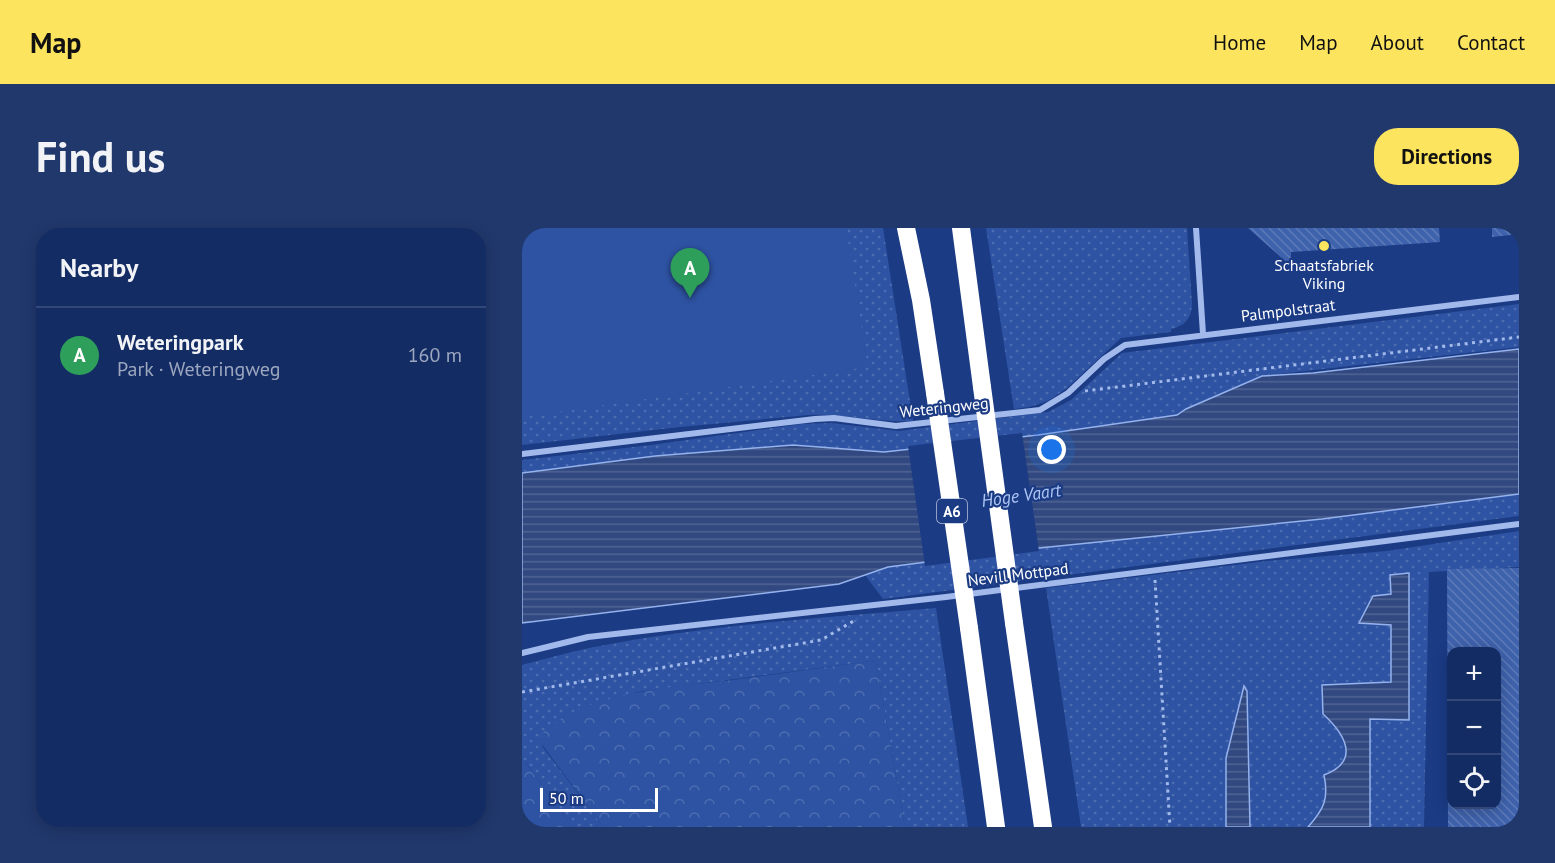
<!DOCTYPE html>
<html lang="en">
<head>
<meta charset="utf-8">
<style>
	body { margin:0; font-family:"PT Sans",sans-serif; background:#21386d; color:#f1f3f6 }
	.controls { position:absolute; right:18px; bottom:18px; display:grid; overflow:hidden; border-radius:12px; box-shadow:0 3px 15px #0003 }
	.controls button { width:54px; height:54px; display:grid; place-items:center; padding:0; border:0; border-bottom:2px solid #334878; background:#142c64; color:#f1f3f6; font:30px sans-serif }
	.scale { position:absolute; left:18px; bottom:15px; width:118px; box-sizing:border-box; padding-left:6px; border:3px solid #fff; border-top:0; font-size:16px; line-height:21px; white-space:nowrap; color:#fff; -webkit-text-stroke:4px #1b3b85; paint-order:stroke }
	.you { position:absolute; left:530px; top:222px; width:21px; height:21px; margin:-15px; border:4px solid #fff; border-radius:50%; background:#1a73e8; box-shadow:0 0 0 9px #1a73e833 }
	.badge { display:grid; place-items:center; width:39px; height:39px; border-radius:50%; background:#fce45f; color:#fff; font-size:20px; font-weight:700 }
	.pin { position:absolute; translate:-50% -50px; filter:drop-shadow(0 2px 3px #0008) }
	.pin::after { content:''; position:absolute; top:32px; width:21px; height:18px; background:inherit; clip-path:polygon(0 0,100% 0,50% 100%) }
	.list { margin:0; padding:0; list-style:none }
	h2 { display:flex; justify-content:space-between; align-items:center; height:78px; margin:0; padding:0 24px; font-size:26px }
	h2 small { font-size:20px; font-weight:400; color:#9da7bf }
	.list li { display:grid; grid-template-columns:39px 1fr auto; gap:18px; align-items:center; box-sizing:border-box; height:96px; padding:0 24px; border-top:2px solid #334878 }
	.list b { display:block; font-size:22px; white-space:nowrap }
	.list p { margin:0; font-size:20px; white-space:nowrap; color:#9da7bf }
	.list em { font-size:20px; font-style:normal; color:#9da7bf }
	.icon { flex:none; width:33px; height:33px; fill:none; stroke:currentColor; stroke-width:2; stroke-linecap:round; stroke-linejoin:round }
	.map { position:relative; flex:none; width:997px; height:599px; overflow:hidden; border-radius:24px }
	header { display:flex; align-items:center; gap:36px; box-sizing:border-box; height:84px; padding:0 30px; background:#fce45f; color:#111 }
	header strong { font-size:28px }
	nav { display:flex; gap:33px; margin-inline-start:auto; font-size:21px }
	.intro { display:flex; align-items:center; justify-content:space-between; box-sizing:border-box; height:144px; padding:0 36px }
	h1 { margin:0; font-size:42px }
	.button { padding:15px 27px; border-radius:24px; background:#fce45f; color:#111; font-size:21px; font-weight:700 }
	main { display:flex; gap:36px; padding:0 36px }
	aside { flex:1; background:#142c64; border-radius:24px; box-shadow:0 3px 15px #0003 }
	.map>svg:first-child { display:block }
	.grass { fill:url(#grass-dots) }
	.forest { fill:url(#forest-crowns) }
	.park { fill:#2e53a3 }
	.water { fill:url(#water-rules); stroke:#95b2ed; stroke-width:1.5 }
	.pier { fill:#1b3b85 }
	.building { fill:url(#building-back-hatch); fill-rule:evenodd }
	.lines { fill:none; stroke-linecap:round; stroke-linejoin:round }
	.path { stroke:#a2b9eb; stroke-width:3; stroke-dasharray:3 4.5; stroke-linecap:butt }
	.street { stroke:#a2b9eb; stroke-width:6 }
	.highway { stroke:#fff; stroke-width:18 }
	.highway-bridge { stroke:#fff; stroke-width:18 }
	.poi-dot { fill:#fce45f; stroke:#1b3b85; stroke-width:2 }
	.labels { text-anchor:middle; dominant-baseline:central; stroke-width:4.5; stroke-linejoin:round; paint-order:stroke }
	.shield { fill:#1b3b85; stroke:#bbc4da; stroke-width:1.5 }
	.shield-label { font-size:15px; font-weight:bold; fill:#fff }
	.poi-label { font-size:16px; fill:#fff; stroke:#1b3b85 }
	.street-label { font-size:16px; fill:#fff; stroke:#1b3b85 }
	.water-label { font-size:18px; font-style:italic; fill:#adc4f3; stroke:#1b3b85 }
</style>
</head>
<body>
<header>
<strong>Map</strong>
<nav><a>Home</a><a>Map</a><a>About</a><a>Contact</a></nav>
</header>
<div class="intro"><h1>Find us</h1><a class="button">Directions</a></div>
<main>
<aside>
<h2>Nearby<small></small></h2>
<ul class="list">
<li><span class="badge" style="background:#2e9e5b">A</span><div><b>Weteringpark</b><p>Park · Weteringweg</p></div><em>160 m</em></li>
</ul>
</aside>
<div class="map">
<svg width="997" height="599" viewBox="0 0 997 599">
	<defs>
		<pattern id="grass-dots" width="8" height="8" patternUnits="userSpaceOnUse" patternTransform="scale(1.5)"><rect width="8" height="8" fill="#2e53a3"/><path d="M2 2h.1M6 6h.1" fill="none" stroke="#4d6db1" stroke-width="1.8" stroke-linecap="round"/></pattern>
		<pattern id="forest-crowns" width="20" height="18" patternUnits="userSpaceOnUse" patternTransform="scale(1.5)"><rect width="20" height="18" fill="#2e53a3"/><path d="M2 6a3 3 0 1 1 6 0M12 15a3 3 0 1 1 6 0" fill="none" stroke="#4d6db1"/></pattern>
		<pattern id="water-rules" width="6" height="5" patternUnits="userSpaceOnUse" patternTransform="scale(1.5)"><rect width="6" height="5" fill="#314980"/><path d="M0 2.5h6" fill="none" stroke="#506493"/></pattern>
		<pattern id="building-back-hatch" width="6" height="6" patternUnits="userSpaceOnUse" patternTransform="scale(1.5)"><rect width="6" height="6" fill="#3f62ac"/><path d="M-1 5l2 2M0 0l6 6M5-1l2 2" fill="none" stroke="#5c7ab8"/></pattern>
	</defs>
	<rect width="100%" height="100%" fill="#1b3b85"/>
	<path class="grass" d="M260 0H361L391 193C356 195 322 185 286 187L158 199 0 217V50Z
		M464 0H665L670 75C670 90 663 98 649 101V104L599 110 545 160 526 173 507 179 492 181Z
		M997 76V119L740 148 664 181 655 187 638 190 516 207 362 224 271 217 133 228 0 245V232L129 217 280 196 309 195 377 203 526 184 549 172 600 125Z
		M997 266V288L361 371 343 347 366 339 498 322 800 291Z
		M997 303V339L907 344 902 599H728L725 463 722 459 704 530V599H559L524 360 745 333 865 323Z
		M414 380 446 599H383L354 434 349 433 115 464 20 518 81 599H50L4 535H0V437C22 431 44 425 67 420 181 397 298 390 414 380Z"/>
	<path class="forest" d="M349 433 354 434 383 599H81L16 511C53 462 161 459 218 451 262 445 306 439 349 433Z
		M3 534 50 599H0V535Z"/>
	<path class="park" d="M0 0H324L346 139 0 189Z"/>
	<path class="water" d="M997 121V266L800 291 498 322 366 339 317 356 0 395V245L133 228 271 217 362 224 516 207 655 187 664 181 740 148 791 145Z
		M887 345V492L848 491V599H786C802 581 807 571 802 547 839 533 823 506 801 486L800 457 869 454V397L837 395 851 368 869 366 868 347Z
		M722 458 725 463 728 599H704V530Z"/>
	<path class="pier" d="M500 205 517 323 403 338 386 218Z"/>
	<path class="building" d="M726 0H917L918 14 769 24V38Z
		M970 0H997V4L989 5V7L970 9Z
		M997 340V599H926L925 341ZM930 424H975V576H930Z"/>
	<g class="lines">
		<path class="path" d="M563 163 997 109
			M633 352 648 599
			M0 464 299 412 335 391"/>
		<path class="street" d="M674 0 681 106
			M0 226 293 191 312 190 374 198 518 182 546 165 582 131 603 117 997 69
			M0 425 66 409 424 369 997 296"/>
		<path class="highway" d="M384 0 399 72 413 165
			M439 0 460 159
			M492 395 521 599
			M447 400 474 599"/>
		<path class="highway-bridge" d="M460 159 492 395
			M413 165 447 400"/>
	</g>
	<circle class="poi-dot" cx="802" cy="18" r="6"/>
	<g class="labels">
		<rect class="shield" x="415" y="271" width="30" height="24" rx="4.5"/>
		<g class="shield-label">
			<text x="430" y="283">A6</text>
		</g>
		<g class="poi-label">
			<text x="802" y="37">Schaatsfabriek<tspan x="802" dy="18">Viking</tspan></text>
		</g>
		<g class="street-label">
			<text transform="translate(766 82) rotate(-7)">Palmpolstraat</text>
			<text transform="translate(422 179) rotate(-6)">Weteringweg</text>
			<text transform="translate(496 346) rotate(-7)">Nevill Mottpad</text>
		</g>
		<g class="water-label">
			<text transform="translate(499 267) rotate(-8)">Hoge Vaart</text>
		</g>
	</g>
</svg>
<div class="controls">
<button>+</button>
<button>−</button>
<button><svg class="icon" aria-label="locate" viewBox="0 0 24 24"><circle cx="12" cy="12" r="6"/><path d="M12 2v4M12 18v4M2 12h4M18 12h4"/></svg></button>
</div>
<div class="scale">50 m</div>
<div class="you"></div>
<div class="pin badge" style="left:168px;top:70px;background:#2e9e5b">A</div>
</div>
</main>
</body>
</html>
